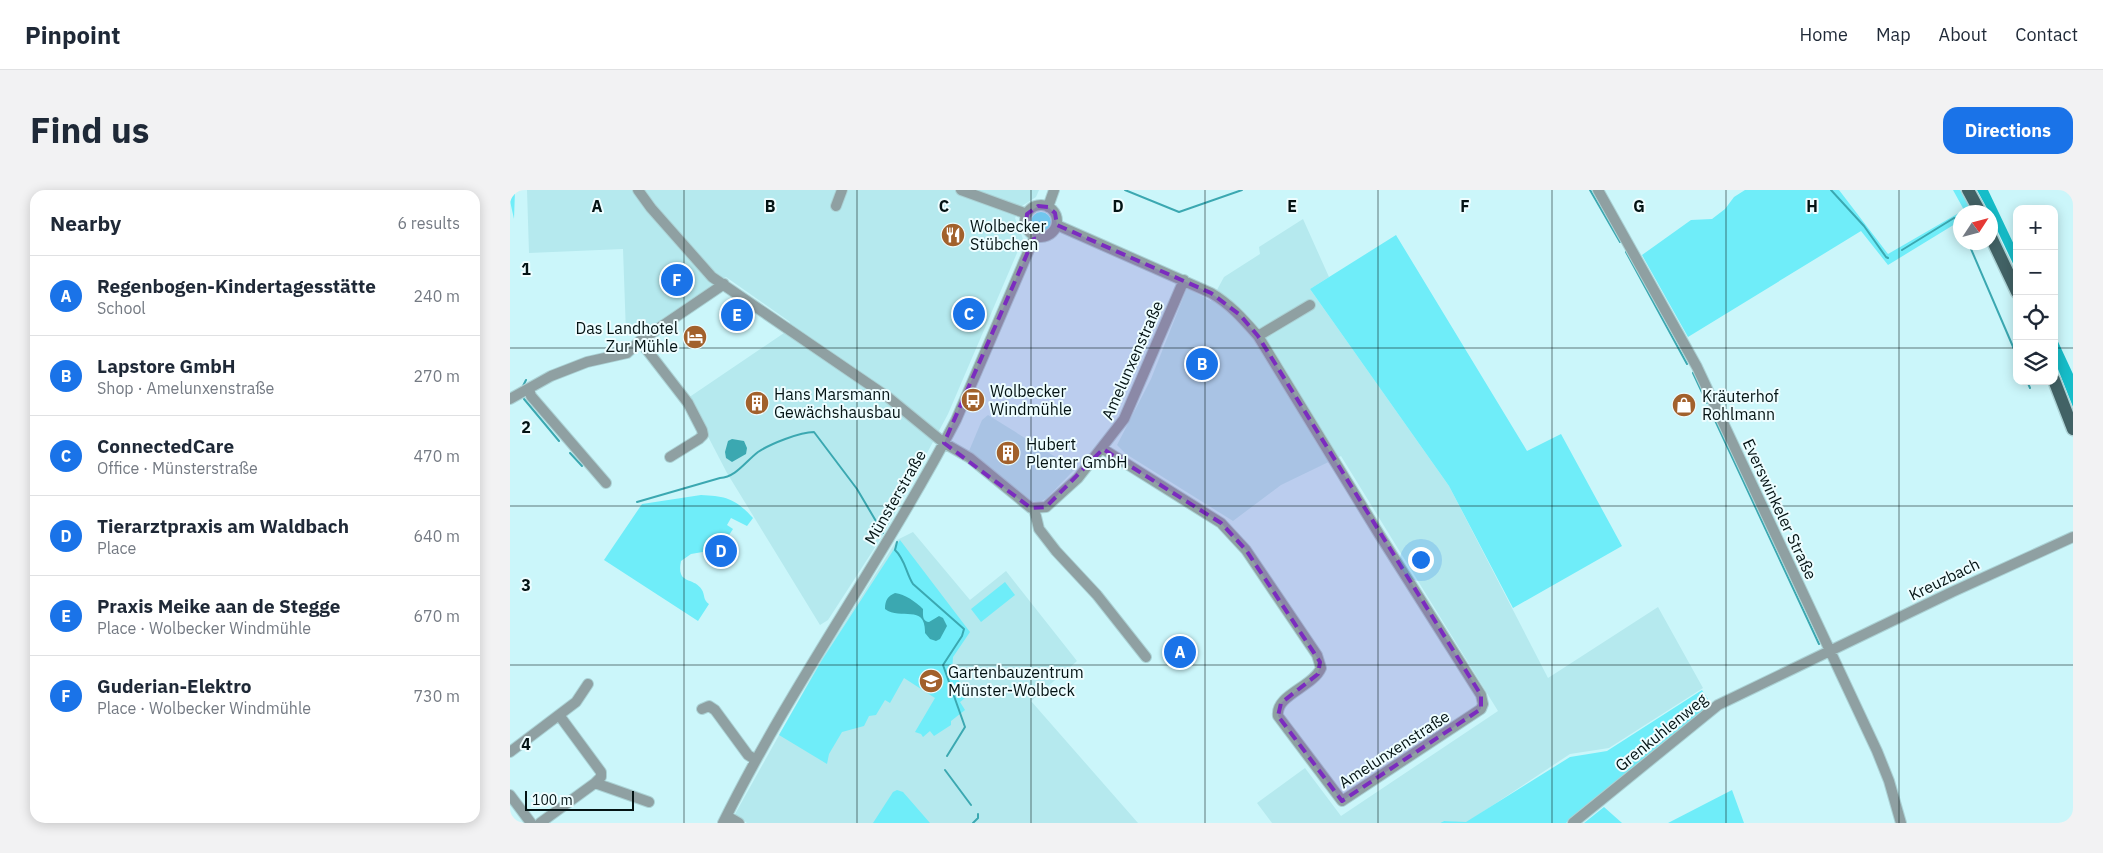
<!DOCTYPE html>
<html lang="en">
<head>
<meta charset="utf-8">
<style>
	body { margin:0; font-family:"IBM Plex Sans",sans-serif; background:#f2f2f3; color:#1f2937 }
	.controls { position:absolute; right:15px; top:15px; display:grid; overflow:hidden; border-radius:10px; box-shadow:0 2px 12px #0003 }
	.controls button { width:45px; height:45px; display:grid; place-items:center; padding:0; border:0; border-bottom:1px solid #e0e1e3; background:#fff; color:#1f2937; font:25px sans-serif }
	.compass { position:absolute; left:1443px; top:15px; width:45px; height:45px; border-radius:50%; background:#fff; box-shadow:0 2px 12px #0003; rotate:54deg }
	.scale { position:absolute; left:15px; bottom:12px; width:109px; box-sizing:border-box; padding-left:5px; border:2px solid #041314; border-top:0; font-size:14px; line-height:18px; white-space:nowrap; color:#041314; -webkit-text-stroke:4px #edfdff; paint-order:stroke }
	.you { position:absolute; left:910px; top:369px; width:18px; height:18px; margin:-12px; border:4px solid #fff; border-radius:50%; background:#1a73e8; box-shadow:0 0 0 8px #1a73e833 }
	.badge { display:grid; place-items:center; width:32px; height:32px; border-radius:50%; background:#1a73e8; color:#fff; font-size:16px; font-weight:700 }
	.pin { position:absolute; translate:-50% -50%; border:2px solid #fff; box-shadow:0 1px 5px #0006 }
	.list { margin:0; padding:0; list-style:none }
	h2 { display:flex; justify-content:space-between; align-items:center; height:65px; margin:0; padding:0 20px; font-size:21px }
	h2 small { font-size:16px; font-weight:400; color:#747a83 }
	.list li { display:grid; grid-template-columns:32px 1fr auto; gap:15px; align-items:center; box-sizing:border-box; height:80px; padding:0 20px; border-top:1px solid #e0e1e3 }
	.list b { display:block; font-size:19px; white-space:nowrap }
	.list p { margin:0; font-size:16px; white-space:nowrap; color:#747a83 }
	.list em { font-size:16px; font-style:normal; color:#747a83 }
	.icon { flex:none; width:28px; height:28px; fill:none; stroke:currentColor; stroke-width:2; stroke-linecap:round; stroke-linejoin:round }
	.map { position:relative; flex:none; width:1563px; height:633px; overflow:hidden; border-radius:15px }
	header { display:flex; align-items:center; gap:30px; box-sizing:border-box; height:70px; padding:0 25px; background:#fff; border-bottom:1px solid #e0e1e3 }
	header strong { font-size:24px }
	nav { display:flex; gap:28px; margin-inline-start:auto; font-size:18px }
	.intro { display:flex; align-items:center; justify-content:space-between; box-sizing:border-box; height:120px; padding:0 30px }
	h1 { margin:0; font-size:35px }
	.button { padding:12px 22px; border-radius:15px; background:#1a73e8; color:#fff; font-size:18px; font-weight:700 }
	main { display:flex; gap:30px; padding:0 30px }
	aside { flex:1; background:#fff; border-radius:15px; box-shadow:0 2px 12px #0003 }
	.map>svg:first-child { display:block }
	.built { fill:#b5e9ee }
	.green { fill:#6fedf9 }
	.forest { fill:#16bdc9 }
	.water { fill:#3ba8b1 }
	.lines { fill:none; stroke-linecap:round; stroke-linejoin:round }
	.stream { stroke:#3ba8b1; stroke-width:2 }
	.minor-casing { stroke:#abd2d5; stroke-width:12 }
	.major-casing { stroke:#abd2d5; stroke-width:15 }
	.minor { stroke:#8fa0a2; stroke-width:10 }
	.major { stroke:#426265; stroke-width:12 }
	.marked { fill:#7b2cbf; fill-opacity:0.2; stroke:#7b2cbf; stroke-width:4; stroke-dasharray:10 6; stroke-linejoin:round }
	.grid { fill:none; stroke:#041314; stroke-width:1; stroke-opacity:0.55 }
	.labels { text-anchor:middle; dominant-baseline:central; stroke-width:4; stroke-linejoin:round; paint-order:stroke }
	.poi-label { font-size:16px; fill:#041314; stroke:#edfdff; text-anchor:start }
	.street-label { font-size:16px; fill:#041314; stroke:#edfdff }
	.grid-label { font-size:16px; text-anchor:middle; font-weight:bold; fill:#041314; stroke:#edfdff; stroke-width:4; stroke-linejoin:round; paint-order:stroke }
</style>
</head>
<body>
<header>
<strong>Pinpoint</strong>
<nav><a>Home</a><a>Map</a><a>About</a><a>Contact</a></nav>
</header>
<div class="intro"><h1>Find us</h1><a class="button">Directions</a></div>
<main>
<aside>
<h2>Nearby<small>6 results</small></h2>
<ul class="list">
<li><span class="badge">A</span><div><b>Regenbogen-Kindertagesstätte</b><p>School</p></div><em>240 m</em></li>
<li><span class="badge">B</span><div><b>Lapstore GmbH</b><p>Shop · Amelunxenstraße</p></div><em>270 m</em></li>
<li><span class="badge">C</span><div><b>ConnectedCare</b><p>Office · Münsterstraße</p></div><em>470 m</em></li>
<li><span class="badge">D</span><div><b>Tierarztpraxis am Waldbach</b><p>Place</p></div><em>640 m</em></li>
<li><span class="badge">E</span><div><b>Praxis Meike aan de Stegge</b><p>Place · Wolbecker Windmühle</p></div><em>670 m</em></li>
<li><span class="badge">F</span><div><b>Guderian-Elektro</b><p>Place · Wolbecker Windmühle</p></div><em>730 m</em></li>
</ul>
</aside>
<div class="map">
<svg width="1563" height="633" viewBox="0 0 1563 633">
	<rect width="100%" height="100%" fill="#cbf6fa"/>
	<path class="built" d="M17 0H529L526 7 512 16 505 28 513 49 438 224 373 345 318 430 310 435 217 283 178 208 274 143 280 132 216 87 138 139 116 143 113 59 19 63Z
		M793 29 819 87 800 99 939 296 1038 488 1148 417 1193 498 1099 558 1060 564 956 633 934 631 930 633H762L747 613 795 578 831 626 988 521 831 266 771 295 723 331 616 264 607 255 641 189 677 98 701 111 714 87 750 64 749 57Z
		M478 225 565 279 537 308 530 312 517 311 459 261 472 230Z
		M403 342 460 410 496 381 567 471 521 511 628 633H237L225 624 311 470 387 350Z"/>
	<path class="green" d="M0 0H5L4 29 0 11Z
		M1235 0H1329L1378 64 1454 20 1443 0H1450L1462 22H1450V31L1378 75 1351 41 1178 147 1132 65 1181 30 1202 29 1215 19 1224 7Z
		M521 32a10 10 0 1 1 20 0a10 10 0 1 1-20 0Z
		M886 45 1017 261 1051 244 1112 356 1003 418 939 296 800 99Z
		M191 305C216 306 226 309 243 328L237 336 221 328 217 335 223 339 210 359 181 364 171 371C166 396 184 386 192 400 195 405 193 410 199 414L188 431 94 370 132 314Z
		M390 350 460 442 443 467 442 481 452 495 457 494 463 502 450 512 455 520 441 531V535L424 546 420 541 413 547 411 544 405 542 425 508 394 488 380 513 375 510 366 525 359 526 354 536 332 542 319 564 317 574 269 545 312 470Z
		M495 392 505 405 471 432 461 419Z
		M1192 500 1203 517 1056 633H930L934 631 956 632 1060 567 1097 561Z
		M387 600 393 602 420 633H363L383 602Z
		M1222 600 1234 633H1158Z
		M1094 617 1112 633H1074Z"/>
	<path class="forest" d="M1467 0H1478L1507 61V82L1481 27 1480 22H1479Z
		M1544 143 1563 184V217L1544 169Z"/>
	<path class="water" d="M222 249 234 251 237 258 236 264 222 272 216 268 215 262 218 251Z
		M385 403C395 404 406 412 413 419 413 425 412 431 419 432L429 426 433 428 437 436 430 449 426 451 420 449 415 443C416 413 391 431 375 419 375 410 378 406 385 403Z"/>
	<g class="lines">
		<path class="stream" d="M615 0 669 22 732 0
			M1080 0 1110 52
			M1321 0 1354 36 1376 67 1378 68
			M1458 52 1507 166
			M1392 60 1444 28 1447 29 1450 36
			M1116 62 1177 174
			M1183 183 1197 213
			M1517 191 1520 198
			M12 198 16 190
			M14 209 49 251
			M1203 226 1309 454
			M60 263 72 276
			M127 312 210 288C226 287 235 272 248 262 260 254 290 242 304 242L347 299 373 343
			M387 352 385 360C395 369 396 383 403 394L454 439 452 446 433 475 455 537 437 566
			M435 580 461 615
			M463 633 468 628V624"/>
		<g class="minor-casing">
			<path id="minor" d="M128 0 141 18 202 87 379 208 434 253 460 268 521 318 536 317 568 288 614 229 674 90
				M451 0 517 24
				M1088 0 1187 177 1367 561 1379 591 1391 633
				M515 31a16 16 0 1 1 32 0a16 16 0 1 1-32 0Z
				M326 16 332 0
				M538 17 544 0
				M547 35 701 103C720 114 733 129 748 146L869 344 971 505 973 514 971 519 832 611 768 526C765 505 803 497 811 478L807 465 736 360 711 333 593 259
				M748 146 800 115
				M130 151 178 213 192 240 193 245 189 249 160 267
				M19 199 21 206 96 293
				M0 209 41 186 77 172 117 163 130 151 214 94
				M524 318 529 339 546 361 587 405 636 467
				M192 519 199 516 205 520 238 565 246 570
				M49 525 91 582V587L85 593
				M0 562 66 512 78 494
				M0 605 21 633
				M217 626 229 633
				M30 633 85 593 139 612
				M213 633C282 493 374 368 446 230L525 46
				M1063 633 1208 515 1442 402 1563 347"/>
		</g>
		<g class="major-casing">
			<path id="major" d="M1458 0 1470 22
				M1480 45 1507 102
				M1544 190 1563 239"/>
		</g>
		<use href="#minor" class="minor"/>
		<use href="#major" class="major"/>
	</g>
	<path class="marked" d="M528 16 538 17 545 23 547 35 701 103 730 125 748 146 971 505V519L832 611 768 526 771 513 808 484 810 472 736 360 711 333 593 259 536 317 521 318 434 253 524 48 516 34 517 24Z"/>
	<path class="grid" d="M174 0V633M347 0V633M521 0V633M695 0V633M868 0V633M1042 0V633M1216 0V633M1389 0V633M0 158H1507M1544 158H1563M0 316H1563M0 475H1563"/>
	<defs>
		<g id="restaurant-disc" transform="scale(1.25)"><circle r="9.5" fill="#a2612c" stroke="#edfdff"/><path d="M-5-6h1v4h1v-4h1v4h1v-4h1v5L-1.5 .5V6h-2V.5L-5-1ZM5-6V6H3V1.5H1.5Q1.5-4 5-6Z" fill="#fff"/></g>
		<g id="hotel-disc" transform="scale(1.25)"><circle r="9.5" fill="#a2612c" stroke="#edfdff"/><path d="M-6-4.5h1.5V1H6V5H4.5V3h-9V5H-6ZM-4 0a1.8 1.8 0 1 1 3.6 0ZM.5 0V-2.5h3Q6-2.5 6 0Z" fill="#fff"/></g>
		<g id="bus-disc" transform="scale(1.25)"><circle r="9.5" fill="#a2612c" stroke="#edfdff"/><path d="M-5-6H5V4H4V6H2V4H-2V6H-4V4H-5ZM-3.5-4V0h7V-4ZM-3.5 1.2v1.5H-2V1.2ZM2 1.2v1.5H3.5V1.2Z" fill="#fff"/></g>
		<g id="building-disc" transform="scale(1.25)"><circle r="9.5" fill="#a2612c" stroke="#edfdff"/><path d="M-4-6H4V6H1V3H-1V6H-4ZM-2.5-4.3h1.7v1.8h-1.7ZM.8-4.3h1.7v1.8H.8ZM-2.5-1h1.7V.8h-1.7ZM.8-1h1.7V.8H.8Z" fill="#fff"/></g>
		<g id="shop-disc" transform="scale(1.25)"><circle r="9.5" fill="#a2612c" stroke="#edfdff"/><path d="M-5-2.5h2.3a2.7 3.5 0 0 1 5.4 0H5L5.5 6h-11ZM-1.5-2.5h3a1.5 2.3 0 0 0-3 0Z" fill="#fff"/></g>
		<g id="university-disc" transform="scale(1.25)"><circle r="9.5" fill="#a2612c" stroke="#edfdff"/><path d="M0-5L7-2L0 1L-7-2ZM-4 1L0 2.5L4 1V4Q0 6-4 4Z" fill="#fff"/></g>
	</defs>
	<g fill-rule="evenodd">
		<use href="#restaurant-disc" x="443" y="45"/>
		<use href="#hotel-disc" x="185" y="147"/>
		<use href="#bus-disc" x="463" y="210"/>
		<use href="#building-disc" x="247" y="213"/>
		<use href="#shop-disc" x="1174" y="215"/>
		<use href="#building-disc" x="498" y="263"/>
		<use href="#university-disc" x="421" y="491"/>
	</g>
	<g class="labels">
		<g class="poi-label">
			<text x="460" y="36">Wolbecker<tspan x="460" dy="18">Stübchen</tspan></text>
			<text x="168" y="138" text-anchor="end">Das Landhotel<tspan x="168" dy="18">Zur Mühle</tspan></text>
			<text x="480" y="201">Wolbecker<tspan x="480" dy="18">Windmühle</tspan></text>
			<text x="264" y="204">Hans Marsmann<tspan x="264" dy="18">Gewächshausbau</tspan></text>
			<text x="1192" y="206">Kräuterhof<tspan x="1192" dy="18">Rohlmann</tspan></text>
			<text x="516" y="254">Hubert<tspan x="516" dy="18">Plenter GmbH</tspan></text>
			<text x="438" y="482">Gartenbauzentrum<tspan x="438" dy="18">Münster-Wolbeck</tspan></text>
		</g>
		<g class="street-label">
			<text transform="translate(622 170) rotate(-66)">Amelunxenstraße</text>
			<text transform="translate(385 307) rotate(-60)">Münsterstraße</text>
			<text transform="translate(1270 319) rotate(65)">Everswinkeler Straße</text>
			<text transform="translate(1434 389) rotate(-26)">Kreuzbach</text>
			<text transform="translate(1151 542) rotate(-39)">Grenkuhlenweg</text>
			<text transform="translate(884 559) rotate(-33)">Amelunxenstraße</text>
		</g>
	</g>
	<g class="grid-label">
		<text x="87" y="22">A</text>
		<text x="260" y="22">B</text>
		<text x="434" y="22">C</text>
		<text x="608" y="22">D</text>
		<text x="782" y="22">E</text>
		<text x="955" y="22">F</text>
		<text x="1129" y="22">G</text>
		<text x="1302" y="22">H</text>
		<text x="16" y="85">1</text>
		<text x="16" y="243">2</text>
		<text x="16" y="401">3</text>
		<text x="16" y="560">4</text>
	</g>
</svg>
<div class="controls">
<button>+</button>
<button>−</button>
<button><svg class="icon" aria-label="locate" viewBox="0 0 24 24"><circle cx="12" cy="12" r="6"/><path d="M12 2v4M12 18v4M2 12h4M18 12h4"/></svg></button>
<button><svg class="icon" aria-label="layers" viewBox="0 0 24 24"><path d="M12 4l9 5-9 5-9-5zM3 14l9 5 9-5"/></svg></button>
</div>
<svg class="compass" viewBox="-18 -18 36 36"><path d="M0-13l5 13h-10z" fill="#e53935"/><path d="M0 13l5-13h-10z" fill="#747a83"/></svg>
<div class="scale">100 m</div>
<div class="you"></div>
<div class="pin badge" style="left:670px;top:462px">A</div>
<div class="pin badge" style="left:692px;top:174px">B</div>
<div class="pin badge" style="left:459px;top:124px">C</div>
<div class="pin badge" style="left:211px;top:361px">D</div>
<div class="pin badge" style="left:227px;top:125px">E</div>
<div class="pin badge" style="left:167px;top:90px">F</div>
</div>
</main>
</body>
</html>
